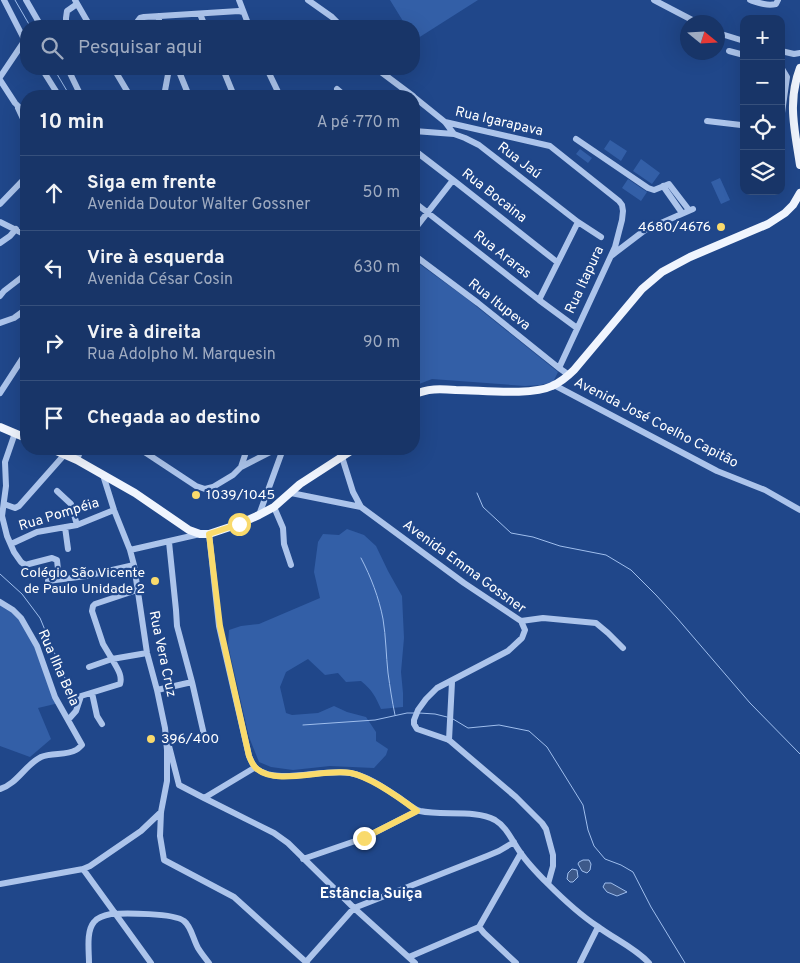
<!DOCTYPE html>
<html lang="pt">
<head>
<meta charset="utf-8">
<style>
	body { margin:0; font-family:Overpass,sans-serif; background:#254071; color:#f1f3f6 }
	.controls { position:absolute; right:15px; top:15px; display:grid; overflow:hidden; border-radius:10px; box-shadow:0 5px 20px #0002 }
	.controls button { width:45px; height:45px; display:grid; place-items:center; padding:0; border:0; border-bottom:1px solid #36507c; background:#183568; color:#f1f3f6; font:25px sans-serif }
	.compass { position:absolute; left:680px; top:15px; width:45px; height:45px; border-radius:50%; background:#183568; box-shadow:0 5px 20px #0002; rotate:108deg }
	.stop { position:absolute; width:15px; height:15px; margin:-11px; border:4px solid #f9da6c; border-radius:50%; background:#fff }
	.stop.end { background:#f9da6c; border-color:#fff; box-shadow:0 1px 5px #0008 }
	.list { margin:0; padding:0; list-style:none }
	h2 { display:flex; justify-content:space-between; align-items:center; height:65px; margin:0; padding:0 20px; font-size:21px }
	h2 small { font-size:16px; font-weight:400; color:#9fabc0 }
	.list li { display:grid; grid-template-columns:32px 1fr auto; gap:15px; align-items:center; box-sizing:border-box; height:75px; padding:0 20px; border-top:1px solid #36507c }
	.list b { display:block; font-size:19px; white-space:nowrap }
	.list p { margin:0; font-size:16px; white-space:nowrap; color:#9fabc0 }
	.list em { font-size:16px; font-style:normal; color:#9fabc0 }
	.icon { flex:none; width:28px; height:28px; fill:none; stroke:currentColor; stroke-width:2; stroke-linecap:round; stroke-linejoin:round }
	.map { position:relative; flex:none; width:800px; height:963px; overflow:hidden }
	.search { position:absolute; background:#183568; box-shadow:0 5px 20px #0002; left:20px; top:20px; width:400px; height:55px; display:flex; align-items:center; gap:12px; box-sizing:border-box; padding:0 18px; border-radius:20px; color:#9fabc0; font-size:19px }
	.panel { position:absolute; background:#183568; box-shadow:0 5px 20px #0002; left:20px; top:90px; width:400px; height:365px; border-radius:20px }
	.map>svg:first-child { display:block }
	.green { fill:#335fa7 }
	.water { fill:#3d598a; stroke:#9fbeed }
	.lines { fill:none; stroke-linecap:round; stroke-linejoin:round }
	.stream { stroke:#9fbeed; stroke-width:1 }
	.minor { stroke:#acc4eb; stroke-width:6 }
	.major { stroke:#f0f5fe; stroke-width:8 }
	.route { stroke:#f9da6c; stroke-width:6 }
	.poi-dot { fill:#f9da6c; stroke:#20478a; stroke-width:2 }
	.labels { text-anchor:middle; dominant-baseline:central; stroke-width:4.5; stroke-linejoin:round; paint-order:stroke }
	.street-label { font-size:14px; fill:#fff; stroke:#20478a }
	.poi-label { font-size:14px; fill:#fff; stroke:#20478a; text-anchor:end }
	.neighbourhood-label { font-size:15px; font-weight:bold; fill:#fff; stroke:#20478a }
</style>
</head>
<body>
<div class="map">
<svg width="800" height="963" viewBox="0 0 800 963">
	<rect width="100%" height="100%" fill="#20478a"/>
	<path class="green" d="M390 0H478L415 40 414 38V26H406Z
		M610 140 627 151 621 161 604 149Z
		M580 149 592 158 588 163 576 154Z
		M641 159 660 173 652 184 633 171Z
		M720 178 730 200 721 204 711 182Z
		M628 179 647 192 641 201 622 188Z
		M414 260 466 298 558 372 553 382 540 385 525 386 432 379 414 386Z
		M347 529 364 535 376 546 388 571 402 596 404 638 401 672 403 693V707L381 709C375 696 373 691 361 681L346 682 338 673 325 675 308 659 286 672 280 687 286 713 292 715 318 713 334 706 347 712 366 717 376 732V741L388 749 386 755 374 768 330 766 293 770 271 767 259 762 249 737 228 645 229 630 241 626 259 624 320 598 314 572 318 542 323 534 339 535Z
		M0 603 21 618 37 646 59 703 38 708 51 739 30 757 0 746Z"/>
	<path class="water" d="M583 860H589L591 864 590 870 587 873 582 871 578 864 579 862Z
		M572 869 577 870 578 877 573 882H570L567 879 568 873Z
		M605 883H611L627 892 617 896 607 892 603 887Z"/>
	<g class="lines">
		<path class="stream" d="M15 0 30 26
			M54 69 70 96
			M477 493 483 507 511 533 533 537 560 546 606 555 631 570 656 595 677 618 750 703 800 754
			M361 558C371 577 379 598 383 619 386 637 386 655 388 673 390 687 392 701 395 715
			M0 574 22 594 40 618 67 683 74 695
			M71 707 73 701
			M419 713 435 714 447 717
			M453 719 468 728 499 725 529 731 547 747 583 805 588 830 594 846 605 859 621 865 633 872 651 907 685 963
			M303 725 375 720 407 713H415"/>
		<path class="minor" d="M4 0 26 43
			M26 0 41 26
			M75 0 90 26
			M239 0 249 26
			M308 0 332 17 341 26
			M654 0 696 22
			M750 0C759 3 767 6 776 4L778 0
			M200 14 205 26
			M159 16V22L161 26
			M66 26V18L67 11 77 4
			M134 26 140 18 144 17 239 11 243 12
			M718 33 744 41
			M729 51 744 55
			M781 51 794 54 800 53
			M781 67 787 77 781 120
			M42 69 59 96
			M68 69 81 96
			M114 69 130 96
			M178 69 189 96
			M223 69 234 96
			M267 69 280 96
			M377 69 413 96
			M0 77 25 40
			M0 80 15 103 26 114
			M337 89 345 96
			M164 96 169 69
			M414 97 445 122 454 134 465 138 479 145 578 222 601 237
			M18 108 26 125
			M707 121 741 125 744 127
			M445 122 550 146 619 201 622 205 623 211 622 220 615 247 559 368
			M414 131 454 134
			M576 139 648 188 654 190 669 184 689 210
			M414 150 453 180 557 262
			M663 186 682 213
			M414 202 539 300 577 328
			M0 204 26 177
			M0 222 26 235
			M414 230 453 180
			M0 243 10 236 16 229
			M414 255 478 303 559 368 569 375
			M611 256 645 230 693 209
			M0 296 4 291 26 274
			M539 300 578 222
			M0 323 14 318 25 310
			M554 385 717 471 765 490 800 510
			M0 393 26 353
			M15 433 5 462 6 486 2 516 7 536 14 552 21 562 25 565 52 558 57 560 59 579
			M140 449 196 486 205 489 213 487 233 475 241 467 276 449
			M342 457 353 492 361 507
			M77 460 81 449
			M241 467 247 449
			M103 475 114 510 130 550 134 565 147 653 157 690 165 728 167 750V781L161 812 160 836 164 860 234 897 307 963
			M57 491 71 504 77 525
			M291 493 361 507 464 583 521 621 525 630 522 638 508 651 437 688 426 699 418 710 414 720V724L417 729 449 740 516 797 542 823 546 829 553 855V866L548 884
			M4 504 15 508 19 506 65 454
			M274 507 283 528 284 544 291 565
			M259 515 283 449
			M65 527 68 549
			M209 534 219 626 249 756C251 761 253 766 257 769 277 785 324 768 350 773 368 776 386 789 401 799 407 803 413 809 420 811 442 816 475 809 495 820 507 827 512 841 520 852 528 864 538 874 548 884 563 899 579 914 597 926 614 939 634 947 649 963
			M169 542 176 610 177 626 192 682 205 739
			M11 544 37 532 77 525 114 510
			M130 550 200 534
			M48 581 86 576 134 565
			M0 602 13 610 21 618 37 646 55 697 82 745C82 745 77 750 76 750 66 756 52 752 41 757 25 765 17 784 0 789
			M521 621 543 618 596 623 608 633 623 648
			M89 667 112 659 103 644 92 611 93 606 95 604 137 590
			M157 690 192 682
			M92 693 97 716 102 724
			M68 720 76 711 81 696 120 684C123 675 116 667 112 659L147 653
			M449 740 452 682
			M169 746 179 785
			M179 785 204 798 274 833 288 843 354 908 415 963
			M204 798 254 768
			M303 859 364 838 417 811
			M83 869 151 963
			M0 884 83 869 90 866 141 831 161 812
			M479 927 484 933 516 963
			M409 957 479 927 521 853
			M306 962 354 908 487 856 499 851 514 842
			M89 963C89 951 86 931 94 922 98 917 105 915 111 914 125 913 174 913 184 921 191 926 193 939 198 948 201 953 205 958 209 963
			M580 963 598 927"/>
		<path class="major" d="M800 68C787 102 795 131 800 165
			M414 395C427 388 441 389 456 390 481 390 531 396 552 386 561 382 568 376 574 370L642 289 662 272 690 257 768 224 785 213 793 205 800 193
			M0 427 26 438
			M52 449 77 460 135 493 189 530 200 534H209L239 524 259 515 274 507 300 484 354 449"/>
	</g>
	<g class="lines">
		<path class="route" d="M239 524 209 534 220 626 249 756C251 761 253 766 257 769 277 786 325 768 351 773 372 778 400 798 417 811L364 838"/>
	</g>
	<g class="poi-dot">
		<circle cx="721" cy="227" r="5"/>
		<circle cx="196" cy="495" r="5"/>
		<circle cx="155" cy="581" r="5"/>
		<circle cx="151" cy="739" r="5"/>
	</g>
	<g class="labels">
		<g class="street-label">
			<text transform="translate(499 122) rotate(13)">Rua Igarapava</text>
			<text transform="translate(519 161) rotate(37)">Rua Jaú</text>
			<text transform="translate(494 196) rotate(38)">Rua Bocaina</text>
			<text transform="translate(502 255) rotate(38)">Rua Araras</text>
			<text transform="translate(585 280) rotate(-65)">Rua Itapura</text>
			<text transform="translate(499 305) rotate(38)">Rua Itupeva</text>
			<text transform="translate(656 423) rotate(27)">Avenida José Coelho Capitão</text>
			<text transform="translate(59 515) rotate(-17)">Rua Pompéia</text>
			<text transform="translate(464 567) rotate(36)">Avenida Emma Gossner</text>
			<text transform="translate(162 654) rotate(78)">Rua Vera Cruz</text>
			<text transform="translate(58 668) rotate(66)">Rua Ilha Bela</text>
		</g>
		<g class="poi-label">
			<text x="711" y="227">4680/4676</text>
			<text x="206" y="495" text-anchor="start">1039/1045</text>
			<text x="145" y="573">Colégio São Vicente<tspan x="145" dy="16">de Paulo Unidade 2</tspan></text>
			<text x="161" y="739" text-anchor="start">396/400</text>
		</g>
		<g class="neighbourhood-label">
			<text x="371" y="894">Estância Suiça</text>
		</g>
	</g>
</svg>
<div class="controls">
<button>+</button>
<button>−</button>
<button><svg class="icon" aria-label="locate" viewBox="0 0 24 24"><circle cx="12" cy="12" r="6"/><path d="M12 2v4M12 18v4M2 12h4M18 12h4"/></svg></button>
<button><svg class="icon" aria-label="layers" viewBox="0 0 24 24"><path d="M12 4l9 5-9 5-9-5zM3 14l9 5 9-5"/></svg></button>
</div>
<svg class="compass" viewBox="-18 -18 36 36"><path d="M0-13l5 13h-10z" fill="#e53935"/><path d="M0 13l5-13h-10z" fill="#9fabc0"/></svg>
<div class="stop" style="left:239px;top:524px"></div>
<div class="stop end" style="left:364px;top:838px"></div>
<div class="search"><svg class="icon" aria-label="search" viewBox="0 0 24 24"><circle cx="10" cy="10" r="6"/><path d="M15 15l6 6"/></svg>Pesquisar aqui</div>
<section class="panel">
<h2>10 min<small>A pé · 770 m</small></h2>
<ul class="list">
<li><svg class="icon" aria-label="ahead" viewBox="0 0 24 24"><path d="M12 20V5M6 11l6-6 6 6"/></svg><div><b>Siga em frente</b><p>Avenida Doutor Walter Gossner</p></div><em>50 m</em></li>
<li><svg class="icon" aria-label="left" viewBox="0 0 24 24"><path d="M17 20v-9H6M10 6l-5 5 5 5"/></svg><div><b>Vire à esquerda</b><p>Avenida César Cosin</p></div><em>630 m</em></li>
<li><svg class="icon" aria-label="right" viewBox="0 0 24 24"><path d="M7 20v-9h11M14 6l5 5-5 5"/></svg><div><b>Vire à direita</b><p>Rua Adolpho M. Marquesin</p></div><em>90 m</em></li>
<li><svg class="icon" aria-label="arrive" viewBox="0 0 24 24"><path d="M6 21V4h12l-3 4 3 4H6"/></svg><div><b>Chegada ao destino</b></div></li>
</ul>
</section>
</div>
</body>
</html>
